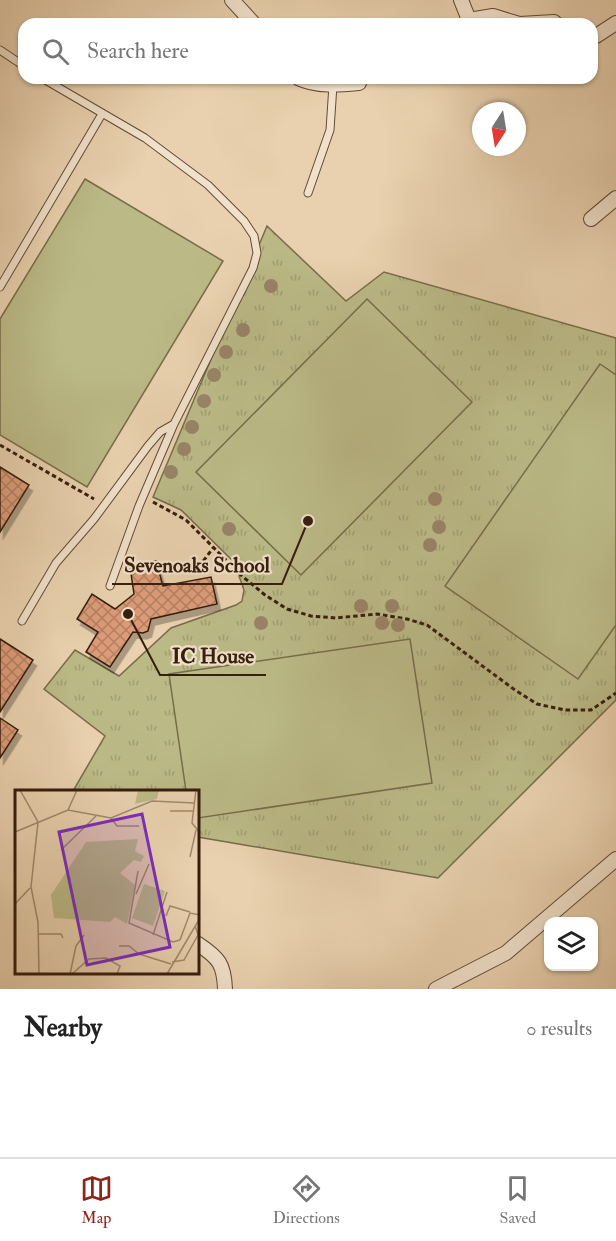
<!DOCTYPE html>
<html lang="en">
<head>
<meta charset="utf-8">
<style>
	body { margin:0; font-family:"IM FELL Double Pica",serif; background:#f2f2f2; color:#222 }
	.controls { position:absolute; right:18px; bottom:18px; display:grid; overflow:hidden; border-radius:12px; box-shadow:0 2px 4px #0004 }
	.controls button { width:54px; height:54px; display:grid; place-items:center; padding:0; border:0; border-bottom:2px solid #e0e0e0; background:#fff; color:#222; font:30px sans-serif }
	.compass { position:absolute; left:472px; top:102px; width:54px; height:54px; border-radius:50%; background:#fff; box-shadow:0 2px 4px #0004; rotate:192deg }
	.list { margin:0; padding:0; list-style:none }
	h2 { display:flex; justify-content:space-between; align-items:center; height:78px; margin:0; padding:0 24px; font-size:26px }
	h2 small { font-size:20px; font-weight:400; color:#767676 }
	.icon { flex:none; width:33px; height:33px; fill:none; stroke:currentColor; stroke-width:2; stroke-linecap:round; stroke-linejoin:round }
	.map { position:relative; flex:none; width:616px; height:989px; overflow:hidden }
	.search { position:absolute; background:#fff; box-shadow:0 2px 4px #0004; left:18px; right:18px; top:18px; height:66px; display:flex; align-items:center; gap:15px; box-sizing:border-box; padding:0 21px; border-radius:18px; color:#767676; font-size:22px }
	.sheet { height:168px; background:#fff }
	nav { display:flex; justify-content:space-around; align-items:center; box-sizing:border-box; height:84px; border-top:2px solid #e0e0e0; background:#fff; font-size:16px; color:#767676 }
	nav a { display:grid; justify-items:center; gap:3px }
	nav .on { color:#8f2418 }
	.map>svg:first-child { display:block }
	.park { fill:url(#park-tufts); stroke:#786c4a; stroke-width:1.5 }
	.pitch { fill:#bbba87; stroke:#786c4a; stroke-width:1.5 }
	.building { fill:url(#building-cross-hatch); stroke:#361e0d; stroke-width:1.5; filter:url(#shadow) }
	.lines { fill:none; stroke-linecap:round; stroke-linejoin:round }
	.service-casing { stroke:#634b36; stroke-width:9 }
	.minor-casing { stroke:#634b36; stroke-width:16 }
	.path { stroke:#361e0d; stroke-width:3; stroke-dasharray:4.5 3; stroke-linecap:butt }
	.service { stroke:#f1e1cb; stroke-width:7 }
	.minor { stroke:#f1e1cb; stroke-width:14 }
	.tree { fill:#998467 }
	.inset-road { fill:none; stroke:#a1896e; stroke-width:1.5 }
	.view { fill:#7b2cbf; fill-opacity:0.15; stroke:#7b2cbf; stroke-width:3 }
	.inset-edge { fill:none; stroke:#361e0d; stroke-width:3 }
	.leader { fill:none; stroke:#361e0d; stroke-width:2 }
	.callout-dot { fill:#361e0d; stroke:#f1e1cb; stroke-width:2 }
	.callout-label { font-size:21px; text-anchor:middle; font-weight:bold; fill:#361e0d; stroke:#f1e1cb; stroke-width:4.5; stroke-linejoin:round; paint-order:stroke }
</style>
</head>
<body>
<div class="map">
<svg width="616" height="989" viewBox="0 0 616 989">
	<defs>
		<pattern id="park-tufts" width="24" height="20" patternUnits="userSpaceOnUse" patternTransform="scale(1.5)"><rect width="24" height="20" fill="#bbba87"/><path d="M3 7l-1-3M5 7V3M7 7l1-3M15 17l-1-3M17 17v-4M19 17l1-3" fill="none" stroke="#a19f73"/></pattern>
		<pattern id="building-cross-hatch" width="8" height="8" patternUnits="userSpaceOnUse" patternTransform="scale(1.5)"><rect width="8" height="8" fill="#dd9c79"/><path d="M0 0l8 8M0 8l8-8" fill="none" stroke="#b47f62"/></pattern>
		<filter id="shadow"><feDropShadow dx="3.5" dy="6" stdDeviation="0" flood-color="#0004"/></filter>
	</defs>
	<rect width="100%" height="100%" fill="#e9d1af"/>
	<filter id="stains"><feTurbulence type="fractalNoise" baseFrequency=".00333" numOctaves="4"/><feColorMatrix values="0 0 0 0 .2 0 0 0 0 .09 0 0 0 0 .02 0 0 0 .5 -.17"/></filter>
	<radialGradient id="worn" r=".72"><stop offset=".6" stop-color="#630" stop-opacity="0"/><stop offset="1" stop-color="#630" stop-opacity=".3"/></radialGradient>
	<path class="park" d="M267 226 346 301 384 272 616 338V700L438 878 198 837V791H73L105 736 44 689 75 650 119 676 171 628 236 605 242 601 244 590 239 576 244 572 181 510 153 497Z"/>
	<path class="pitch" d="M85 179 223 261 87 487 0 435V319Z
		M367 299 472 402 301 575 196 472Z
		M600 364 616 375V625L578 679 445 586Z
		M410 639 432 783 198 818V791H186L169 674Z"/>
	<path class="building" d="M0 467 29 485 0 532Z
		M156 561 163 586 211 577 217 604 151 619 148 631 143 633 133 632 110 667 86 652 98 632 77 619 92 594 115 609 134 594 130 567Z
		M0 639 33 660 0 712Z
		M0 718 18 730 0 758Z"/>
	<g class="lines">
		<g class="service-casing">
			<path id="service" d="M0 50 24 66
				M42 78 145 138 208 185 244 221 254 236 257 253 253 268 174 424 139 506 110 586
				M308 193 330 130 333 85
				M0 287 102 114
				M22 621 56 563 94 519 148 446 160 432 174 424"/>
		</g>
		<g class="minor-casing">
			<path id="minor" d="M232 0 254 24
				M461 0 469 20 493 16 519 24
				M520 24 554 22 556 24
				M592 36H596L616 23
				M298 78C317 87 338 85 359 83
				M591 219 616 198
				M198 944C219 958 224 964 225 989
				M436 989 506 953 616 859"/>
		</g>
		<path class="path" d="M0 445 94 499
			M153 502 186 520 242 576 265 595 287 609 311 616 336 618 377 614 407 619 427 625 515 690 537 704 565 710H591L616 693
			M185 572 198 568 213 548"/>
		<use href="#service" class="service"/>
		<use href="#minor" class="minor"/>
	</g>
	<g class="tree">
		<circle cx="271" cy="286" r="7"/>
		<circle cx="243" cy="330" r="7"/>
		<circle cx="226" cy="352" r="7"/>
		<circle cx="214" cy="375" r="7"/>
		<circle cx="204" cy="401" r="7"/>
		<circle cx="192" cy="427" r="7"/>
		<circle cx="184" cy="449" r="7"/>
		<circle cx="171" cy="472" r="7"/>
		<circle cx="435" cy="499" r="7"/>
		<circle cx="439" cy="527" r="7"/>
		<circle cx="229" cy="529" r="7"/>
		<circle cx="430" cy="545" r="7"/>
		<circle cx="361" cy="606" r="7"/>
		<circle cx="392" cy="606" r="7"/>
		<circle cx="261" cy="623" r="7"/>
		<circle cx="382" cy="623" r="7"/>
		<circle cx="398" cy="625" r="7"/>
	</g>
	<g transform="translate(15 790)">
		<rect width="184" height="184" fill="#e9d1af"/>
		<path d="M123 0H144L142 9 120 14Z" fill="#bbba87"/>
		<path d="M123 49 120 61 129 66 126 72 119 70 105 83 120 95 112 134 100 127 95 132 39 128 36 105 71 52Z" fill="#bbba87"/>
		<path d="M106 52 113 71 81 83 74 64ZM58 82 78 91 64 125 43 116ZM98 88 115 99 97 127 80 117ZM129 94 150 101 138 136 117 128Z" fill="#bbba87"/>
		<path class="inset-road" d="M5 0 23 32 16 97 23 132 24 184M181 0 177 33 185 43M53 20 62 0M155 21H178M96 28 102 36H124M0 42 53 20 96 28 137 11 179 13M46 60 81 26M175 67 181 40M123 81 114 133 158 152 165 150M121 104 134 74M0 114 15 98M151 126 155 116 175 122M23 144H46L48 148M138 145 152 102M165 150 175 123 185 125M104 156H114L124 164 156 174M157 172 169 170 183 145 180 135M55 184 61 156 69 145M57 184 74 169 91 168 105 176 102 184M152 184 185 128"/>
		<path class="view" d="M127 24 155 157 72 175 44 42Z"/>
		<rect width="184" height="184" class="inset-edge"/>
	</g>
	<path class="leader" d="M308 521L282 584H112M128 614L160 675H266"/>
	<g class="callout-dot">
		<circle cx="308" cy="521" r="6"/>
		<circle cx="128" cy="614" r="6"/>
	</g>
	<g class="callout-label">
		<text x="197" y="572">Sevenoaks School</text>
		<text x="213" y="663">IC House</text>
	</g>
	<rect width="100%" height="100%" filter="url(#stains)"/>
	<rect width="100%" height="100%" fill="url(#worn)"/>
</svg>
<div class="controls">
<button><svg class="icon" aria-label="layers" viewBox="0 0 24 24"><path d="M12 4l9 5-9 5-9-5zM3 14l9 5 9-5"/></svg></button>
</div>
<svg class="compass" viewBox="-18 -18 36 36"><path d="M0-13l5 13h-10z" fill="#e53935"/><path d="M0 13l5-13h-10z" fill="#767676"/></svg>
<div class="search"><svg class="icon" aria-label="search" viewBox="0 0 24 24"><circle cx="10" cy="10" r="6"/><path d="M15 15l6 6"/></svg>Search here</div>
</div>
<section class="sheet">
<h2>Nearby<small>0 results</small></h2>
<ul class="list">
</ul>
</section>
<nav>
<a class="on"><svg class="icon" aria-label="map" viewBox="0 0 24 24"><path d="M3 6l6-2 6 2 6-2v14l-6 2-6-2-6 2zM9 4v14M15 6v14"/></svg>Map</a>
<a><svg class="icon" aria-label="directions" viewBox="0 0 24 24"><path d="M12 3l9 9-9 9-9-9zM9 14v-3h6M13 9l2 2-2 2"/></svg>Directions</a>
<a><svg class="icon" aria-label="saved" viewBox="0 0 24 24"><path d="M7 4h10v16l-5-4-5 4z"/></svg>Saved</a>
</nav>
</body>
</html>
